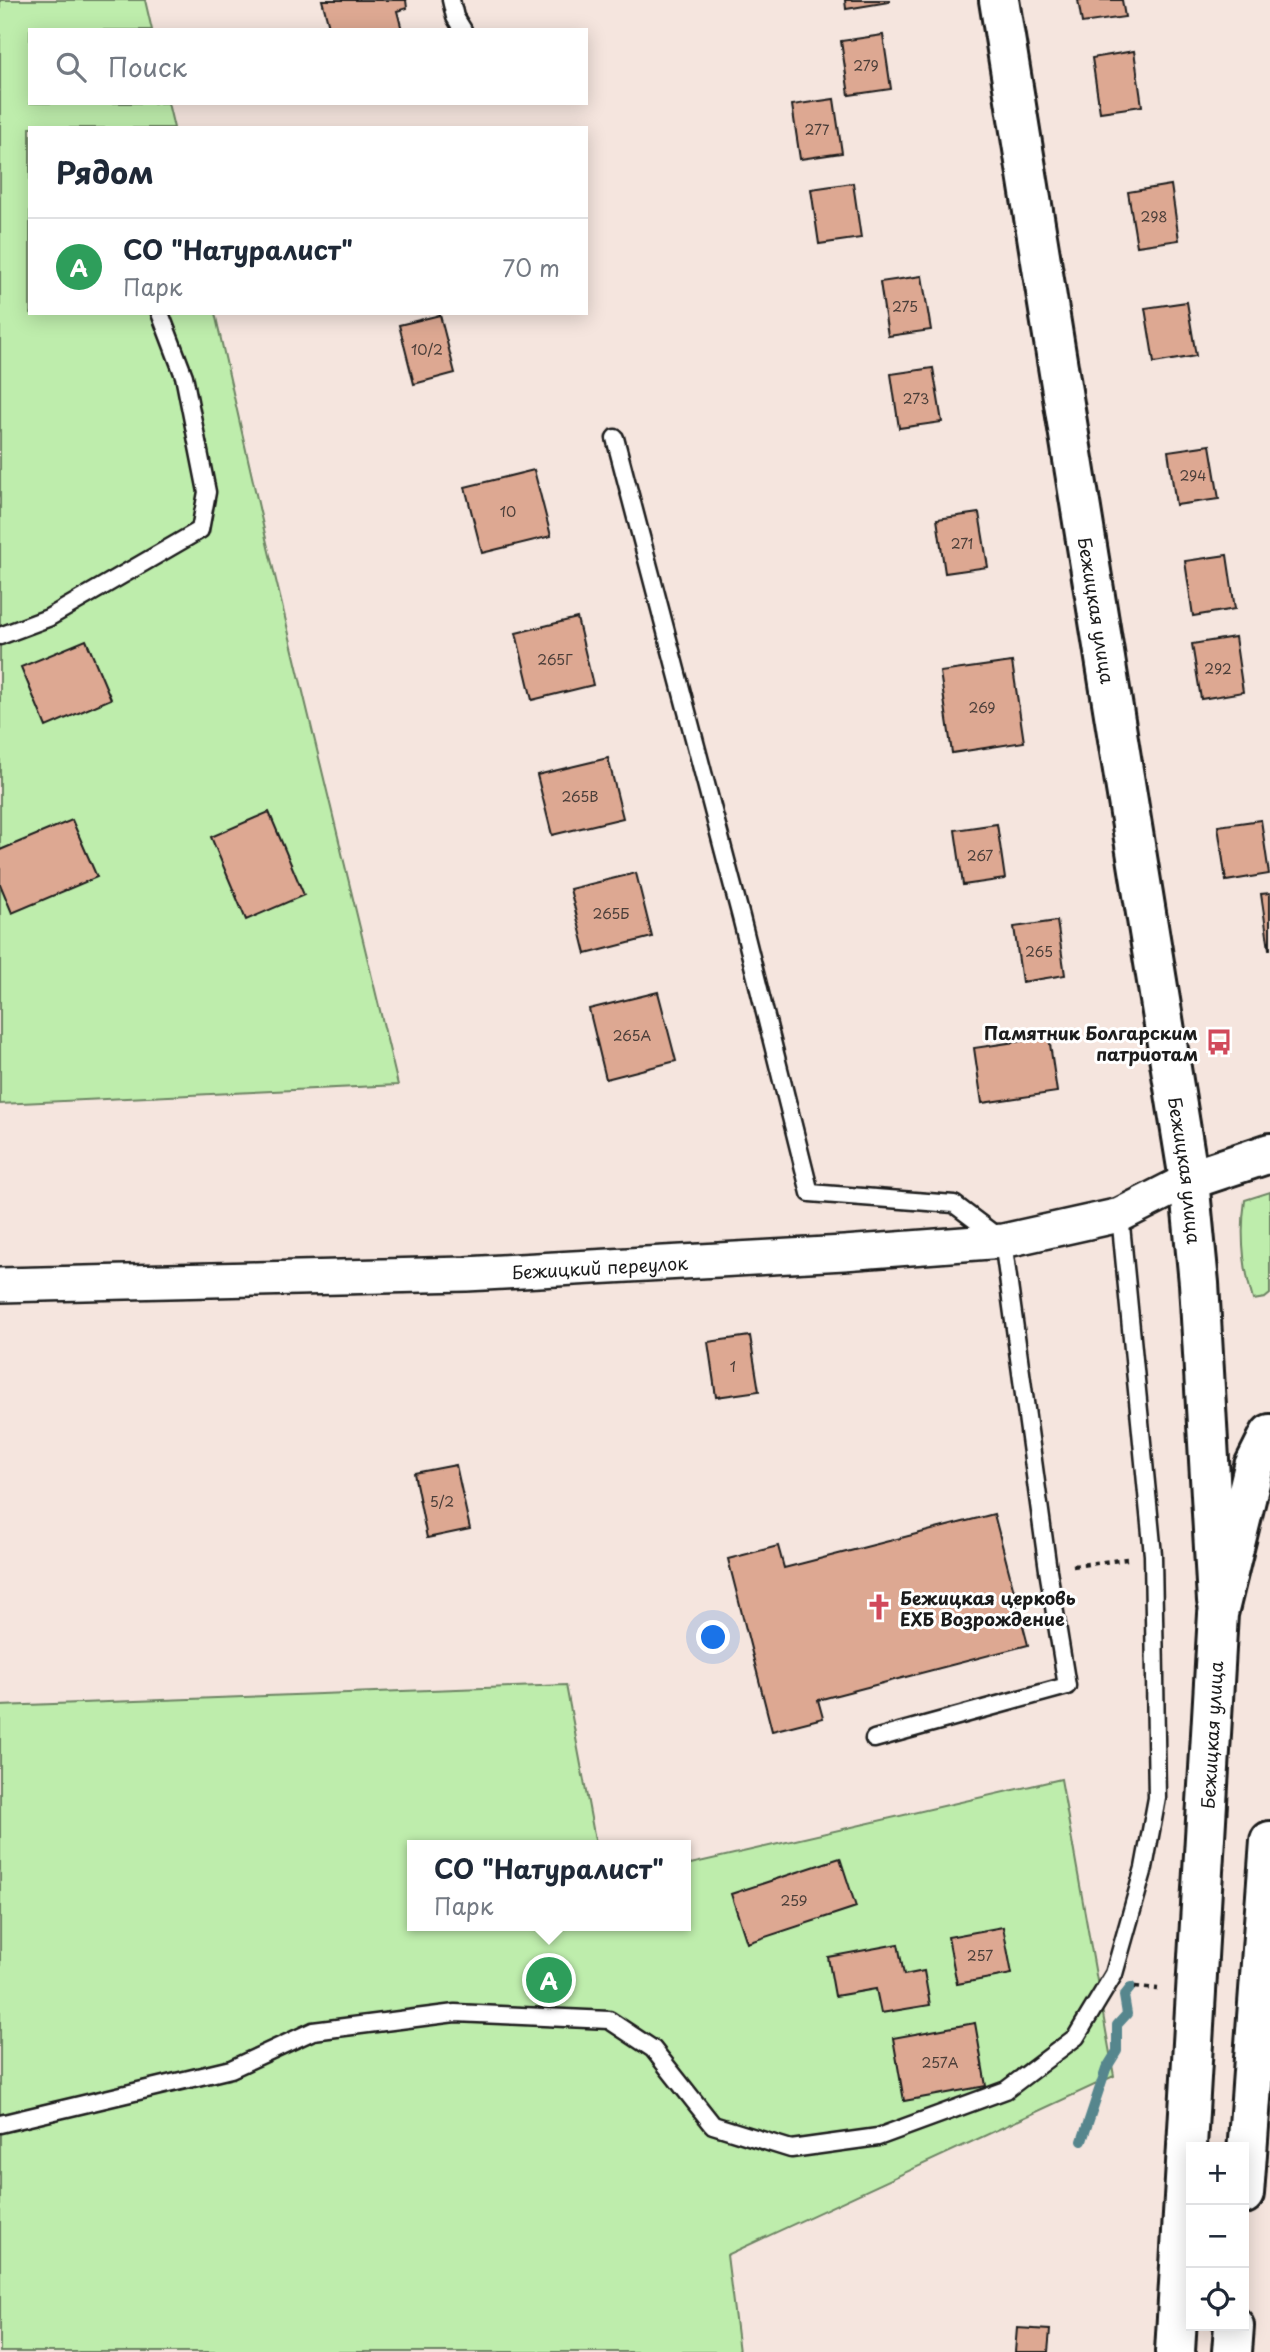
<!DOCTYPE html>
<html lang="ru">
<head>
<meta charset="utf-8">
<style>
	body { margin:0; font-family:"Playpen Sans",sans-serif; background:#f2f2f3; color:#1f2937 }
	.controls { position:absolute; right:21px; bottom:21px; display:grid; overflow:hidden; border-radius:0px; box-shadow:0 4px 18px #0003 }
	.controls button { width:63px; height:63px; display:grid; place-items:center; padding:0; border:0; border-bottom:2px solid #e0e1e3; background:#fff; color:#1f2937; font:35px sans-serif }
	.you { position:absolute; left:714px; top:1638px; width:24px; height:24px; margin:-18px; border:5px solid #fff; border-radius:50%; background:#1a73e8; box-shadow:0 0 0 10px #1a73e833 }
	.badge { display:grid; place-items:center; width:46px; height:46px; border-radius:50%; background:#1a73e8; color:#fff; font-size:23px; font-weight:700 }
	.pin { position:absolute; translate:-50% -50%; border:4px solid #fff; box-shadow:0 2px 7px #0006 }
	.popup { position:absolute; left:407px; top:1840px; width:284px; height:91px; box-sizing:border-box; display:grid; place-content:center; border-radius:0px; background:#fff; filter:drop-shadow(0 2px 5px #0005); font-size:23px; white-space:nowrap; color:#747a83 }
	.popup b { font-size:26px; color:#1f2937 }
	.popup::after { content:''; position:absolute; left:50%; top:100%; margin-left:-14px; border:14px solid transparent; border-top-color:#fff }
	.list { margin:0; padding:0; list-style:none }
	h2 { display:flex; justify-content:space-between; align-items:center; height:91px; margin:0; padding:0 28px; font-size:30px }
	h2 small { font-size:23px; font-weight:400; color:#747a83 }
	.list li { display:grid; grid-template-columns:46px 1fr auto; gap:21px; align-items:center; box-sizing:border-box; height:98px; padding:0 28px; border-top:2px solid #e0e1e3 }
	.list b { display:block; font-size:26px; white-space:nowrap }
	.list p { margin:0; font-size:23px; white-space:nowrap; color:#747a83 }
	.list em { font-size:23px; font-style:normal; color:#747a83 }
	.icon { flex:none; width:38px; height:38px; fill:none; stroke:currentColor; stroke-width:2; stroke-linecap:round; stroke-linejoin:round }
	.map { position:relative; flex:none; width:1270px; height:2352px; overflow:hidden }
	.search { position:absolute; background:#fff; box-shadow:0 4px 18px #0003; left:28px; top:28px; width:560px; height:77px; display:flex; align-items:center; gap:18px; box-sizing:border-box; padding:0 24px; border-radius:0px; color:#747a83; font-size:26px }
	.panel { position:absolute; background:#fff; box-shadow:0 4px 18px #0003; left:28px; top:126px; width:560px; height:189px; border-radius:0px }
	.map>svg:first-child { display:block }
	.green { fill:#beedac; stroke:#6d8464; stroke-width:2 }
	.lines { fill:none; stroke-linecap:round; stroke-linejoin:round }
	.stream { stroke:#56868d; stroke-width:10 }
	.building { fill:#dda892; stroke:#1c1c1c; stroke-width:2 }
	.lane-casing { stroke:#1c1c1c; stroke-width:21 }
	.street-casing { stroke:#1c1c1c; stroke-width:38 }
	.secondary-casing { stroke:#1c1c1c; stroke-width:44 }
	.primary-casing { stroke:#1c1c1c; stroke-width:44 }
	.path { stroke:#1c1c1c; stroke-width:4.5; stroke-dasharray:5 5; stroke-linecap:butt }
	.lane { stroke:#fff; stroke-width:16 }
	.street { stroke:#fff; stroke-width:33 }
	.secondary { stroke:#fff; stroke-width:38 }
	.primary { stroke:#fff; stroke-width:38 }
	.labels { text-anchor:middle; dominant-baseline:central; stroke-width:6; stroke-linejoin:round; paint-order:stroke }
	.number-label { font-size:14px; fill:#4c3f3a }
	.street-label { font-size:18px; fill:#1c1c1c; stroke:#fff }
	.poi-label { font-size:18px; font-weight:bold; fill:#1c1c1c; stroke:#fff; text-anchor:end }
</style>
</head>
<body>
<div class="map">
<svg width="1270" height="2352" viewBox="0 0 1270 2352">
	<rect width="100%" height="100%" fill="#f5e5de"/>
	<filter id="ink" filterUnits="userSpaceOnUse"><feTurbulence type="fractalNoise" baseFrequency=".0143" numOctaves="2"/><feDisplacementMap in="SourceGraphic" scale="14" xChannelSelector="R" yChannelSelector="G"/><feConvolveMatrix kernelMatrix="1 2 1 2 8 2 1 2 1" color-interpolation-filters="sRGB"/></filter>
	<g filter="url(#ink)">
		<path class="green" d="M0 0H145L152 30H30V103H168L174 128H30V313H215L267 543 398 1085 0 1104Z
			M1270 1192V1294L1265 1298 1253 1300C1243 1267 1240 1234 1245 1200Z
			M566 1685 596 1845H412V1926H686V1865L1061 1779 1114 2076 727 2255 739 2352H0V1706Z"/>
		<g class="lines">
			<path class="stream" d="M1082 2141 1106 2069 1117 2051V2025L1127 2014 1124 1996 1131 1987"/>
		</g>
		<path class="building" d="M322 0H406L407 8 397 11 402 30H330Z
			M845 0H889V2L846 9Z
			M1078 0H1122L1125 17 1082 23Z
			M883 35 891 89 849 95 841 41Z
			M1134 51 1142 106 1100 112 1092 58Z
			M834 99 842 153 800 159 792 105Z
			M853 183 861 238 819 244 811 189Z
			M1171 185 1179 240 1137 246 1128 192Z
			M922 276 931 330 888 336 880 282Z
			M1187 302 1196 356 1154 363 1145 308Z
			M440 315 455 373 414 384 399 325Z
			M933 368 942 422 899 428 891 374Z
			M1210 445 1219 499 1176 505 1168 451Z
			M534 470 551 536 482 553 465 487Z
			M979 513 988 567 945 573 937 519Z
			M1227 555 1235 609 1193 616 1185 561Z
			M577 618 593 685 532 700 516 633Z
			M1235 637 1243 692 1201 699 1192 644Z
			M86 640 111 699 46 727 21 667Z
			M1012 662 1024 742 952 753 940 672Z
			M608 758 623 818 552 835 537 775Z
			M269 812 304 895 246 920 211 837Z
			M72 820 97 877 12 913 0 884V850Z
			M1261 820 1269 874 1226 881 1218 826Z
			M997 824 1005 879 963 885 955 830Z
			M636 873 652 937 586 954 570 889Z
			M1270 893V949H1269L1261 894Z
			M1057 921 1065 975 1022 982 1014 927Z
			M658 992 676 1061 606 1079 589 1009Z
			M1049 1037 1057 1092 982 1103 974 1048Z
			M750 1336 759 1391 716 1397 708 1342Z
			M456 1465 470 1529 427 1538 414 1473Z
			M994 1514 1028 1645 818 1700 823 1718 772 1731 728 1559 778 1546 784 1568Z
			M840 1858 856 1907 747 1943 731 1894Z
			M1003 1927 1012 1974 957 1984 948 1937Z
			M898 1944 904 1975 924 1971 930 2005 881 2013 876 1989 835 1996 828 1957Z
			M975 2023 986 2086 904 2101 893 2038Z
			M1017 2328 1050 2330 1048 2352H1015Z"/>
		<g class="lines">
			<g class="lane-casing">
				<path id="lane" d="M451 0 455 17 463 30
					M615 438 741 917 810 1193 954 1204 1003 1241 1048 1570 1067 1686 874 1739
					M0 636 48 618 200 530 207 492 184 376 160 313
					M0 2124 231 2069 313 2031 455 2013 609 2020 653 2049 713 2125 791 2149 878 2137 1006 2090 1076 2037 1114 1974 1144 1868 1157 1798 1153 1555 1120 1215"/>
			</g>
			<g class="street-casing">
				<g id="street">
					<path id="s1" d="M0 1285 466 1274 844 1253 1003 1241 1120 1215 1189 1180"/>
				</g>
			</g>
			<g class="secondary-casing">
				<g id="secondary">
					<path id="s2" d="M999 0 1189 1180 1199 1283 1217 1601"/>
					<path d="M1189 1180 1270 1153"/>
				</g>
			</g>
			<g class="primary-casing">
				<g id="primary">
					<path d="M1244 2194 1270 1841"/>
					<path id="s3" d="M1175 2352 1218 1614 1254 1466 1270 1434"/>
					<path d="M1232 2352 1234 2326"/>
				</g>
			</g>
			<path class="path" d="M1073 1566 1127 1559
				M1135 1987 1158 1989"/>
			<use href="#lane" class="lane"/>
			<use href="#street" class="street"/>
			<use href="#secondary" class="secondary"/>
			<use href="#primary" class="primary"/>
		</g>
	</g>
	<defs>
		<g id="bus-bare" transform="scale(2.1)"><path d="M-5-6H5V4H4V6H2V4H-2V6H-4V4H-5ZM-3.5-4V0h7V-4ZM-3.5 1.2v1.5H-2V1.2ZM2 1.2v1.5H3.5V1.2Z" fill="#d1495b" stroke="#fff" stroke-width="2.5" paint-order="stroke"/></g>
		<g id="church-bare" transform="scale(2.1)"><path d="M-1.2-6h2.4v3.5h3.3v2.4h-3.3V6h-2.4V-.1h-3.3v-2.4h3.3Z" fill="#d1495b" stroke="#fff" stroke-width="2.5" paint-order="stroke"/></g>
	</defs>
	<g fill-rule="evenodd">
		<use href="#bus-bare" x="1219" y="1042"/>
		<use href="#church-bare" x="879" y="1607"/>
	</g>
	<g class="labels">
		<g class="number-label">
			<text x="866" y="65">279</text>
			<text x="817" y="129">277</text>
			<text x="1154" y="216">298</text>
			<text x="905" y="306">275</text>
			<text x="427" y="349">10/2</text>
			<text x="916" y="398">273</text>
			<text x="1193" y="475">294</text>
			<text x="508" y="511">10</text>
			<text x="962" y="543">271</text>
			<text x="555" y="659">265Г</text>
			<text x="1218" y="668">292</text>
			<text x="982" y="707">269</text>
			<text x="580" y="796">265В</text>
			<text x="980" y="855">267</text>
			<text x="611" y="913">265Б</text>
			<text x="1039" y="951">265</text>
			<text x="632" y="1035">265А</text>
			<text x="733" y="1366">1</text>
			<text x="442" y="1501">5/2</text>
			<text x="794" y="1900">259</text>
			<text x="980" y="1955">257</text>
			<text x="940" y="2062">257А</text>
		</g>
		<g class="street-label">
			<text stroke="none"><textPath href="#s2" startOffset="618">Бежицкая улица</textPath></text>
			<text stroke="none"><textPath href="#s2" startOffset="1185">Бежицкая улица</textPath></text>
			<text stroke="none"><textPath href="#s1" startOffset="600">Бежицкий переулок</textPath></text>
			<text stroke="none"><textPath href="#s3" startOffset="618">Бежицкая улица</textPath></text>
		</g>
		<g class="poi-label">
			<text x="1198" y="1032">Памятник Болгарским<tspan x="1198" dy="21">патриотам</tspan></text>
			<text x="900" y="1597" text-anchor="start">Бежицкая церковь<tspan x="900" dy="21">ЕХБ Возрождение</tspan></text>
		</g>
	</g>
</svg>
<div class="controls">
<button>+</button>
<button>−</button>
<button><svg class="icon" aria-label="locate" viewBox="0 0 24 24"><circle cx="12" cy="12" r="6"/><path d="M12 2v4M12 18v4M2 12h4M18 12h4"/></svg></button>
</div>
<div class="you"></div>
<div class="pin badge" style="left:549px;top:1980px;background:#2e9e5b">A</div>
<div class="popup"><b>СО &quot;Натуралист&quot;</b>Парк</div>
<div class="search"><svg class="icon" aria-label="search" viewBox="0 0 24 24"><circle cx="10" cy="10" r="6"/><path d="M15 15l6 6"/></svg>Поиск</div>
<section class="panel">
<h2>Рядом<small></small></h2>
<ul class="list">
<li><span class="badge" style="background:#2e9e5b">A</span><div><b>СО &quot;Натуралист&quot;</b><p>Парк</p></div><em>70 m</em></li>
</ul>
</section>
</div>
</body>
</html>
